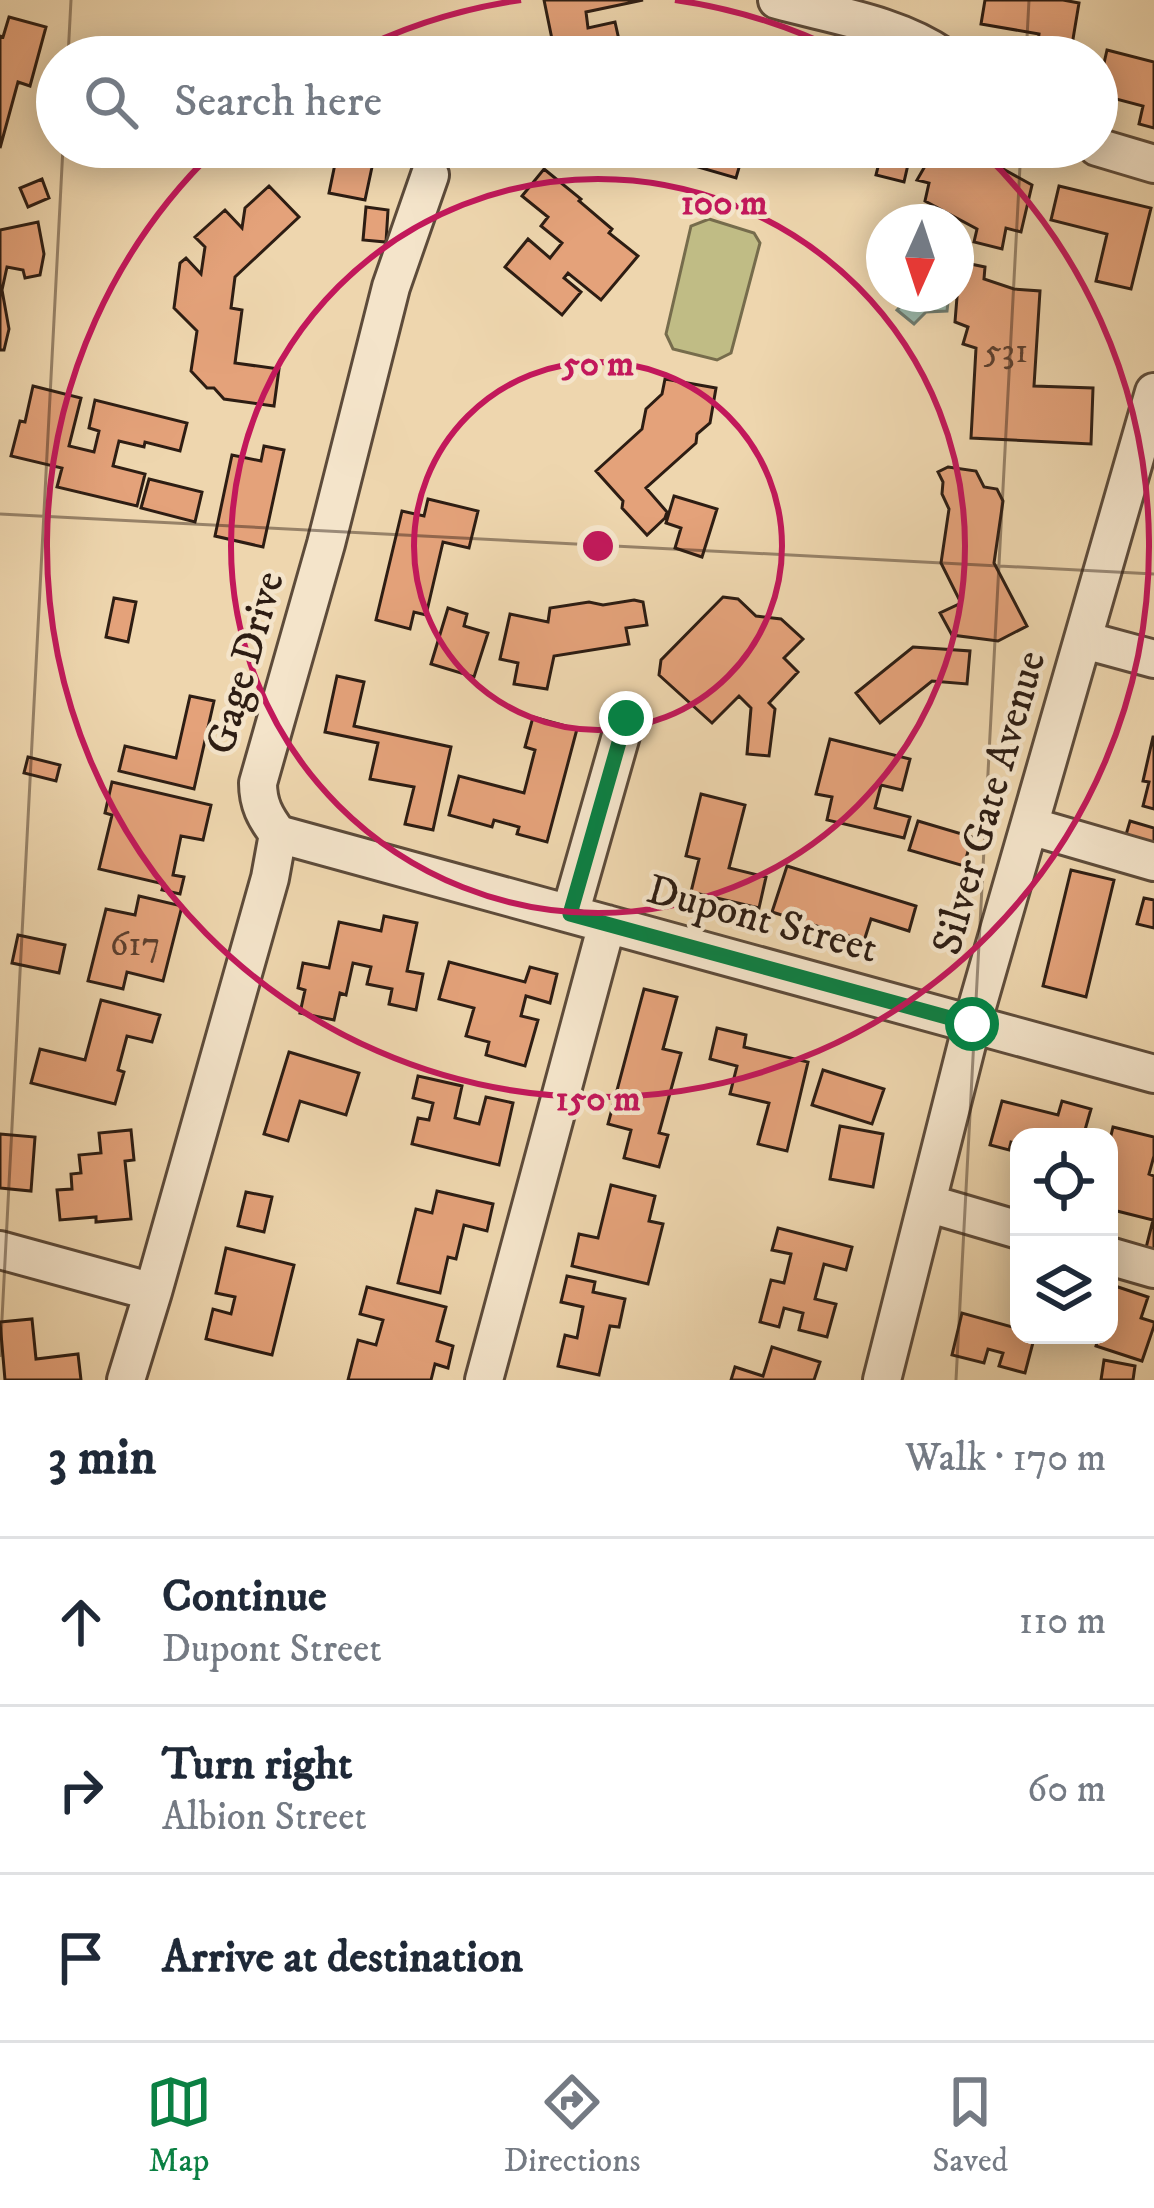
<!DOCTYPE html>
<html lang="en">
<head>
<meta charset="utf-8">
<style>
	body { margin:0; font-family:"IM FELL DW Pica",serif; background:#f6f6f7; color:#1f2937 }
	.controls { position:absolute; right:36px; bottom:36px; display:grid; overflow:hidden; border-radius:24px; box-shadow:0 6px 30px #0003 }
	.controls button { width:108px; height:108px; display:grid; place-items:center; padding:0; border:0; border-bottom:3px solid #e0e1e3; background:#fff; color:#1f2937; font:60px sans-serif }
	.compass { position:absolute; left:866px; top:204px; width:108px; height:108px; border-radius:50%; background:#fff; box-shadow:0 6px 30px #0003; rotate:183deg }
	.stop { position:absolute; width:36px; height:36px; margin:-27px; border:9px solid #0b8043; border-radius:50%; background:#fff }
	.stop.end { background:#0b8043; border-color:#fff; box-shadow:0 3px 12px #0008 }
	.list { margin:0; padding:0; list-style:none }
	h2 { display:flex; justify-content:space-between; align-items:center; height:156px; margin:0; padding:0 48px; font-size:51px }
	h2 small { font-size:39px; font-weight:400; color:#747a83 }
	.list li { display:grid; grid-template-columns:78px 1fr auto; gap:36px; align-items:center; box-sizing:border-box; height:168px; padding:0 48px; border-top:3px solid #e0e1e3 }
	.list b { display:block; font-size:45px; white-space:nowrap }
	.list p { margin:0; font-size:39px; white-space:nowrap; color:#747a83 }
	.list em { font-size:39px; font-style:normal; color:#747a83 }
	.icon { flex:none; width:66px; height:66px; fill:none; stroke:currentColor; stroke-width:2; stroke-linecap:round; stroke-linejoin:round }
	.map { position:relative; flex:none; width:1154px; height:1380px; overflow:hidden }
	.search { position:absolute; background:#fff; box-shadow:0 6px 30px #0003; left:36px; right:36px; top:36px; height:132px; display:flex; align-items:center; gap:30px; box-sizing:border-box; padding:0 42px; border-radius:66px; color:#747a83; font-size:45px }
	.sheet { height:660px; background:#fff }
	nav { display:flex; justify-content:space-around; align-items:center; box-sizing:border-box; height:168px; border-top:3px solid #e0e1e3; background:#fff; font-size:33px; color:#747a83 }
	nav a { display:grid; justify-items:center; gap:6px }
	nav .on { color:#0b8043 }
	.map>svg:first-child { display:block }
	.green { fill:#c0bc85; stroke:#766c4c; stroke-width:3 }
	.water { fill:#99b9ad; stroke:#6e7b6f; stroke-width:3 }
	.building { fill:#e4a27a; stroke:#2d1d13; stroke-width:3 }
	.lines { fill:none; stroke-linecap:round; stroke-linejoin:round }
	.minor-casing { stroke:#5d4b3a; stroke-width:42 }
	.minor { stroke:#f4e4ca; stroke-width:36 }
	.route { stroke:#0b8043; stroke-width:15 }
	.ticks { fill:none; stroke:#2d1d13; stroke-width:3; stroke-opacity:0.45 }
	.ring { fill:none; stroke:#c2185b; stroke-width:6 }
	.labels { text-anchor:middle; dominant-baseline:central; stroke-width:9; stroke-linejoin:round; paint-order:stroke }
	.number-label { font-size:36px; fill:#5b3e2d }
	.street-label { font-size:42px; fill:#2d1d13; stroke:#f4e4ca }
	.centre { fill:#c2185b; stroke:#f4e4ca; stroke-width:6 }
	.ring-label { font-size:36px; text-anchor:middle; font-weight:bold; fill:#c2185b; stroke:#f4e4ca; stroke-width:9; stroke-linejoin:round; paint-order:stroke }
</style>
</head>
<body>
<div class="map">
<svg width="1154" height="1380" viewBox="0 0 1154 1380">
	<rect width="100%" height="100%" fill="#eed6ae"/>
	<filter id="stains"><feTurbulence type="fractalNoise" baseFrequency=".00167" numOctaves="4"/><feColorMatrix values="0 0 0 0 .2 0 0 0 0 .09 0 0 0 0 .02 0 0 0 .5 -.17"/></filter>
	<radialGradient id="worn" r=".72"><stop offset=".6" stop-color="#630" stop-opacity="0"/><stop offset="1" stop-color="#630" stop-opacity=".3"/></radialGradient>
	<path class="green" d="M709 219 754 233 760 243 731 353 717 360 673 349 666 334 691 226Z"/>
	<path class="water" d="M912 294H949L947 311 926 312 914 324 897 310Z"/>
	<path class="building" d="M544 0H643L586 12 588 28 615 22 621 49 588 57H547L553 44Z
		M985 0H1063L1079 3 1070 57H1036L1039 34 981 24Z
		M9 17 46 27 30 86 18 82 0 148V36L3 37Z
		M1107 50 1154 62V128L1139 124 1143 106 1097 94Z
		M678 147H745L736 178 674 160Z
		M883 147H912L904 182 876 175Z
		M936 147H952L964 154 967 149 1032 185 1021 232 1006 228 1002 249 974 242 977 229 925 201 929 183 917 180Z
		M336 159 372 167 365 200 329 193Z
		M544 169 581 199 579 201 612 229 609 233 638 256 601 300 568 273 564 278 581 292 562 315 505 267 528 239 550 258 562 243 541 226 548 217 522 196Z
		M42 179 49 198 28 207 20 188Z
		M269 186 299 217 235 277 231 308 242 310 235 363 279 369 274 406 224 399 214 388H207L191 371 197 331 174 308 180 263 186 258 201 274 205 247 195 237 225 210 242 228 245 208Z
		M1059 186 1151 208 1131 289 1096 281 1107 234 1051 220Z
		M366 207 388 210 386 242 363 240Z
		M38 222 44 254 40 275 25 278 23 270 7 267 2 290 9 329 4 350H0V230Z
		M956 261 985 267 984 279 1014 289 1040 291 1034 386 1093 388 1091 444 971 438 976 348 963 344 968 327 955 322 957 297 947 294H956Z
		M665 379 716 388 710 423 697 434 696 443 646 488 667 512 665 518 647 535 622 508 623 501 596 471 642 429 646 409 662 394Z
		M33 386 81 398 69 446 94 452 99 431 89 428 95 400 187 423 180 451 145 442 144 447 119 441 113 466 145 474 137 506 57 487 62 468 11 456 20 421 25 422Z
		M264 446 284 450 263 547 215 536 232 455 261 461Z
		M948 467 976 471 984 487 997 489 1003 501 994 563 1027 626 998 641 952 635 940 613 961 603 941 563 949 509 942 494 943 482 938 472Z
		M149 479 202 492 195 522 141 508Z
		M674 496 717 509 702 557 675 548 681 528 666 523Z
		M428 499 478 511 469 548 443 542 426 615 414 612 410 629 376 620 402 511 424 516Z
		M723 597 738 599 756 616 781 619 803 639 784 658 798 672 769 703 775 709 769 756 747 754 751 708 739 696 712 723 659 675 661 660Z
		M114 598 136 602 128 642 106 637Z
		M634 600 643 602 647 625 626 628 629 644 554 656 547 689 514 684 518 663 500 659 510 614 548 622 550 608 589 602 603 605Z
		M448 608 467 614 464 626 488 633 474 677 431 664Z
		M913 647 970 651 967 684 932 681 880 723 856 693Z
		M337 676 364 682 354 726 451 747 433 830 405 824 414 787 370 779 378 743 325 732Z
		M190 696 214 701 194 789 119 771 125 746 176 758Z
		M533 717 577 729 547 842 517 834 519 827 494 820 492 827 449 815 459 776 524 793 535 750 525 747Z
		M1153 737H1154V809L1143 806 1149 782 1143 781Z
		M830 739 910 759 902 790 881 785 875 808 910 817 904 838 827 820 832 797 816 794Z
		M28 757 60 765 56 781 24 773Z
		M112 782 211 805 203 840 181 836 173 875 184 877 180 894 162 890 164 884 99 869 112 815 105 813Z
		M701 794 745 805 729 868 766 877 759 908 691 892 699 859 686 856Z
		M918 821 972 837 964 866 909 850Z
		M1130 821 1154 828V854L1123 845Z
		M787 866 916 906 909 931 871 919 864 941 772 912Z
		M1071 870 1114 880 1086 997 1043 986Z
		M139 896 182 906 163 981 127 972 123 989 88 981 106 909 135 915Z
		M1144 898 1154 900V928L1137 924Z
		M384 916 417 923 407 971 423 974 416 1010 389 1004 392 989 367 984 371 967 353 963 346 995 340 993 334 1020 300 1013 305 990 298 988 303 963 329 968 339 922 381 931Z
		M18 935 65 945 59 973 12 963Z
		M449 962 525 982 530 967 557 974 550 1003 526 996 521 1016 538 1020 525 1066 486 1055 489 1042 466 1036 474 1008 439 999Z
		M644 989 677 997 663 1049 681 1053 659 1133 668 1135 659 1167 624 1158 631 1130 608 1124Z
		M101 1000 160 1015 152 1042 127 1036 118 1070 124 1072 115 1104 31 1083 40 1049 85 1060Z
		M717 1028 746 1035 744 1047 808 1062 787 1151 758 1144 769 1103 730 1094 737 1066 710 1059Z
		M289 1052 359 1073 346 1115 300 1101 288 1141 264 1134Z
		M823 1070 884 1089 872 1124 812 1105Z
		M418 1076 462 1086 455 1118 479 1124 486 1097 513 1103 499 1165 412 1144 418 1118 429 1120 433 1103 413 1098Z
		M1002 1101 1058 1115 1062 1101 1091 1109 1083 1137H1019V1144L1011 1142 1009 1150 990 1145Z
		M840 1126 883 1134 873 1187 830 1179Z
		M1113 1127 1154 1137V1156L1149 1174 1154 1176V1250L1146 1248 1153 1220 1109 1209V1144Z
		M131 1130 134 1160 125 1161 131 1219 96 1222V1217L60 1220 57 1190 72 1189 71 1174 81 1173 79 1155 101 1153 99 1133Z
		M0 1134 35 1137 31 1191 0 1188Z
		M611 1185 655 1196 649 1221 663 1224 648 1284 572 1266 579 1234 598 1238Z
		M437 1191 493 1204 487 1231 464 1225 456 1259 448 1257 440 1293 398 1283 416 1209 432 1213Z
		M246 1192 272 1197 264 1232 238 1226Z
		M778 1228 852 1247 846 1270 824 1264 815 1299 836 1304 827 1337 799 1330 803 1313 784 1308 779 1327 760 1322 771 1280 784 1283 791 1254 772 1250Z
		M226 1248 294 1265 272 1355 206 1339 213 1309 231 1314 235 1297 216 1293Z
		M567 1276 595 1282 593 1292 625 1299 619 1327 610 1326 599 1375 558 1366 565 1335 577 1338 583 1307 561 1302Z
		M1109 1284 1148 1297 1141 1318 1154 1322V1326L1142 1361 1096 1346 1099 1335H1109Z
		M367 1287 446 1307 437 1341 453 1346 448 1368 435 1364 431 1380H348L358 1340 376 1345 383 1320 360 1314Z
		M1019 1301V1335H1035L1025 1373 999 1366 1003 1353 988 1349 984 1363 952 1355 962 1313 1012 1327Z
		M32 1319 36 1359 78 1354 81 1380H5L0 1322Z
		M772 1347 820 1362 814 1380H731L735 1367 763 1376Z
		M1104 1360 1135 1366 1133 1380H1101Z"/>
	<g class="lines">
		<g class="minor-casing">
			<path id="minor" d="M777 0C832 15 897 24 944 57
				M1097 147 1154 164
				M1084 640 1154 659
				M1030 826 1154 862
				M278 834 1154 1074
				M570 914 626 718
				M927 1203 1019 1230
				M0 1250 153 1292
				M1109 1256 1154 1269
				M126 1380 153 1292 270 878 278 834C265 817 258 804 258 783L326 544 391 287 430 175
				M484 1380 607 924
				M882 1380 972 1024 1154 392"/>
		</g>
		<use href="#minor" class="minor"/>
	</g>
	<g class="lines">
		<path class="route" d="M626 718 570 914 972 1024"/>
	</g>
	<path class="ticks" d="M68 57 71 0M1026 57 1029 0M0 514 1154 574M0 1357 63 147M956 1380 1021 147"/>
	<g class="ring">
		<circle cx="598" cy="546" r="184"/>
		<circle cx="598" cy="546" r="367"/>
		<path d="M348 55A551 551 0 0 1 521 0M675 0A551 551 0 0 1 848 55M981 150A551 551 0 1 1 215 150"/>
	</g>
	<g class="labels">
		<g class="number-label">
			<text x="1006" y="351">531</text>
			<text x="135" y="944">617</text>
		</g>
		<g class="street-label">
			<text transform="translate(246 663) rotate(-74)">Gage Drive</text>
			<text transform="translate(990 803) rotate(-74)">Silver Gate Avenue</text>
			<text transform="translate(762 920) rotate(15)">Dupont Street</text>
		</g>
	</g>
	<circle cx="598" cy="546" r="18" class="centre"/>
	<g class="ring-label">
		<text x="724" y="214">100 m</text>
		<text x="598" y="375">50 m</text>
		<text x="598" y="1110">150 m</text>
	</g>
	<rect width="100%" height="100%" filter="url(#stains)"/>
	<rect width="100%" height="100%" fill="url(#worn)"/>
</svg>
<div class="controls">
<button><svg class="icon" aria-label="locate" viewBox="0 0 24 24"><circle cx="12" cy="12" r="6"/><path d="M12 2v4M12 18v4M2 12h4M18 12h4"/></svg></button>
<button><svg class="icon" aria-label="layers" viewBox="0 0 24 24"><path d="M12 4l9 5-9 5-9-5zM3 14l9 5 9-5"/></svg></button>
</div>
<svg class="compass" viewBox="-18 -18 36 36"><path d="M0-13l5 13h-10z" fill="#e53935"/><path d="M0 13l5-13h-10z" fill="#747a83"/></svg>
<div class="stop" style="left:972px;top:1024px"></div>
<div class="stop end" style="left:626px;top:718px"></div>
<div class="search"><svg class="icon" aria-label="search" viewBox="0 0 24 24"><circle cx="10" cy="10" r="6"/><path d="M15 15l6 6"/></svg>Search here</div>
</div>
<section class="sheet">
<h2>3 min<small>Walk · 170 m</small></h2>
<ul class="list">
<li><svg class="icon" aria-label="ahead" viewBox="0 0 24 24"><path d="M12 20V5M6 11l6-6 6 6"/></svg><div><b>Continue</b><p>Dupont Street</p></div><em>110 m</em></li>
<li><svg class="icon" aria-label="right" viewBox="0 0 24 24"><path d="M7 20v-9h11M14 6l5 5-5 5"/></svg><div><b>Turn right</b><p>Albion Street</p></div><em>60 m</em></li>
<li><svg class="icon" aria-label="arrive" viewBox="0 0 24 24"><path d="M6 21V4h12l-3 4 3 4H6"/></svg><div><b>Arrive at destination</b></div></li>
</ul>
</section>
<nav>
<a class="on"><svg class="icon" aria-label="map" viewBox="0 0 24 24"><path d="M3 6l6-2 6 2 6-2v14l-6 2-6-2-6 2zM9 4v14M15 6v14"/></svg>Map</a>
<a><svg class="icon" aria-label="directions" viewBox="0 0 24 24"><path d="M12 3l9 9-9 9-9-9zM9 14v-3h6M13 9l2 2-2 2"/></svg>Directions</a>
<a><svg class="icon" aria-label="saved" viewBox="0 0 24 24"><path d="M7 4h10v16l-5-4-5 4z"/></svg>Saved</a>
</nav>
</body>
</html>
